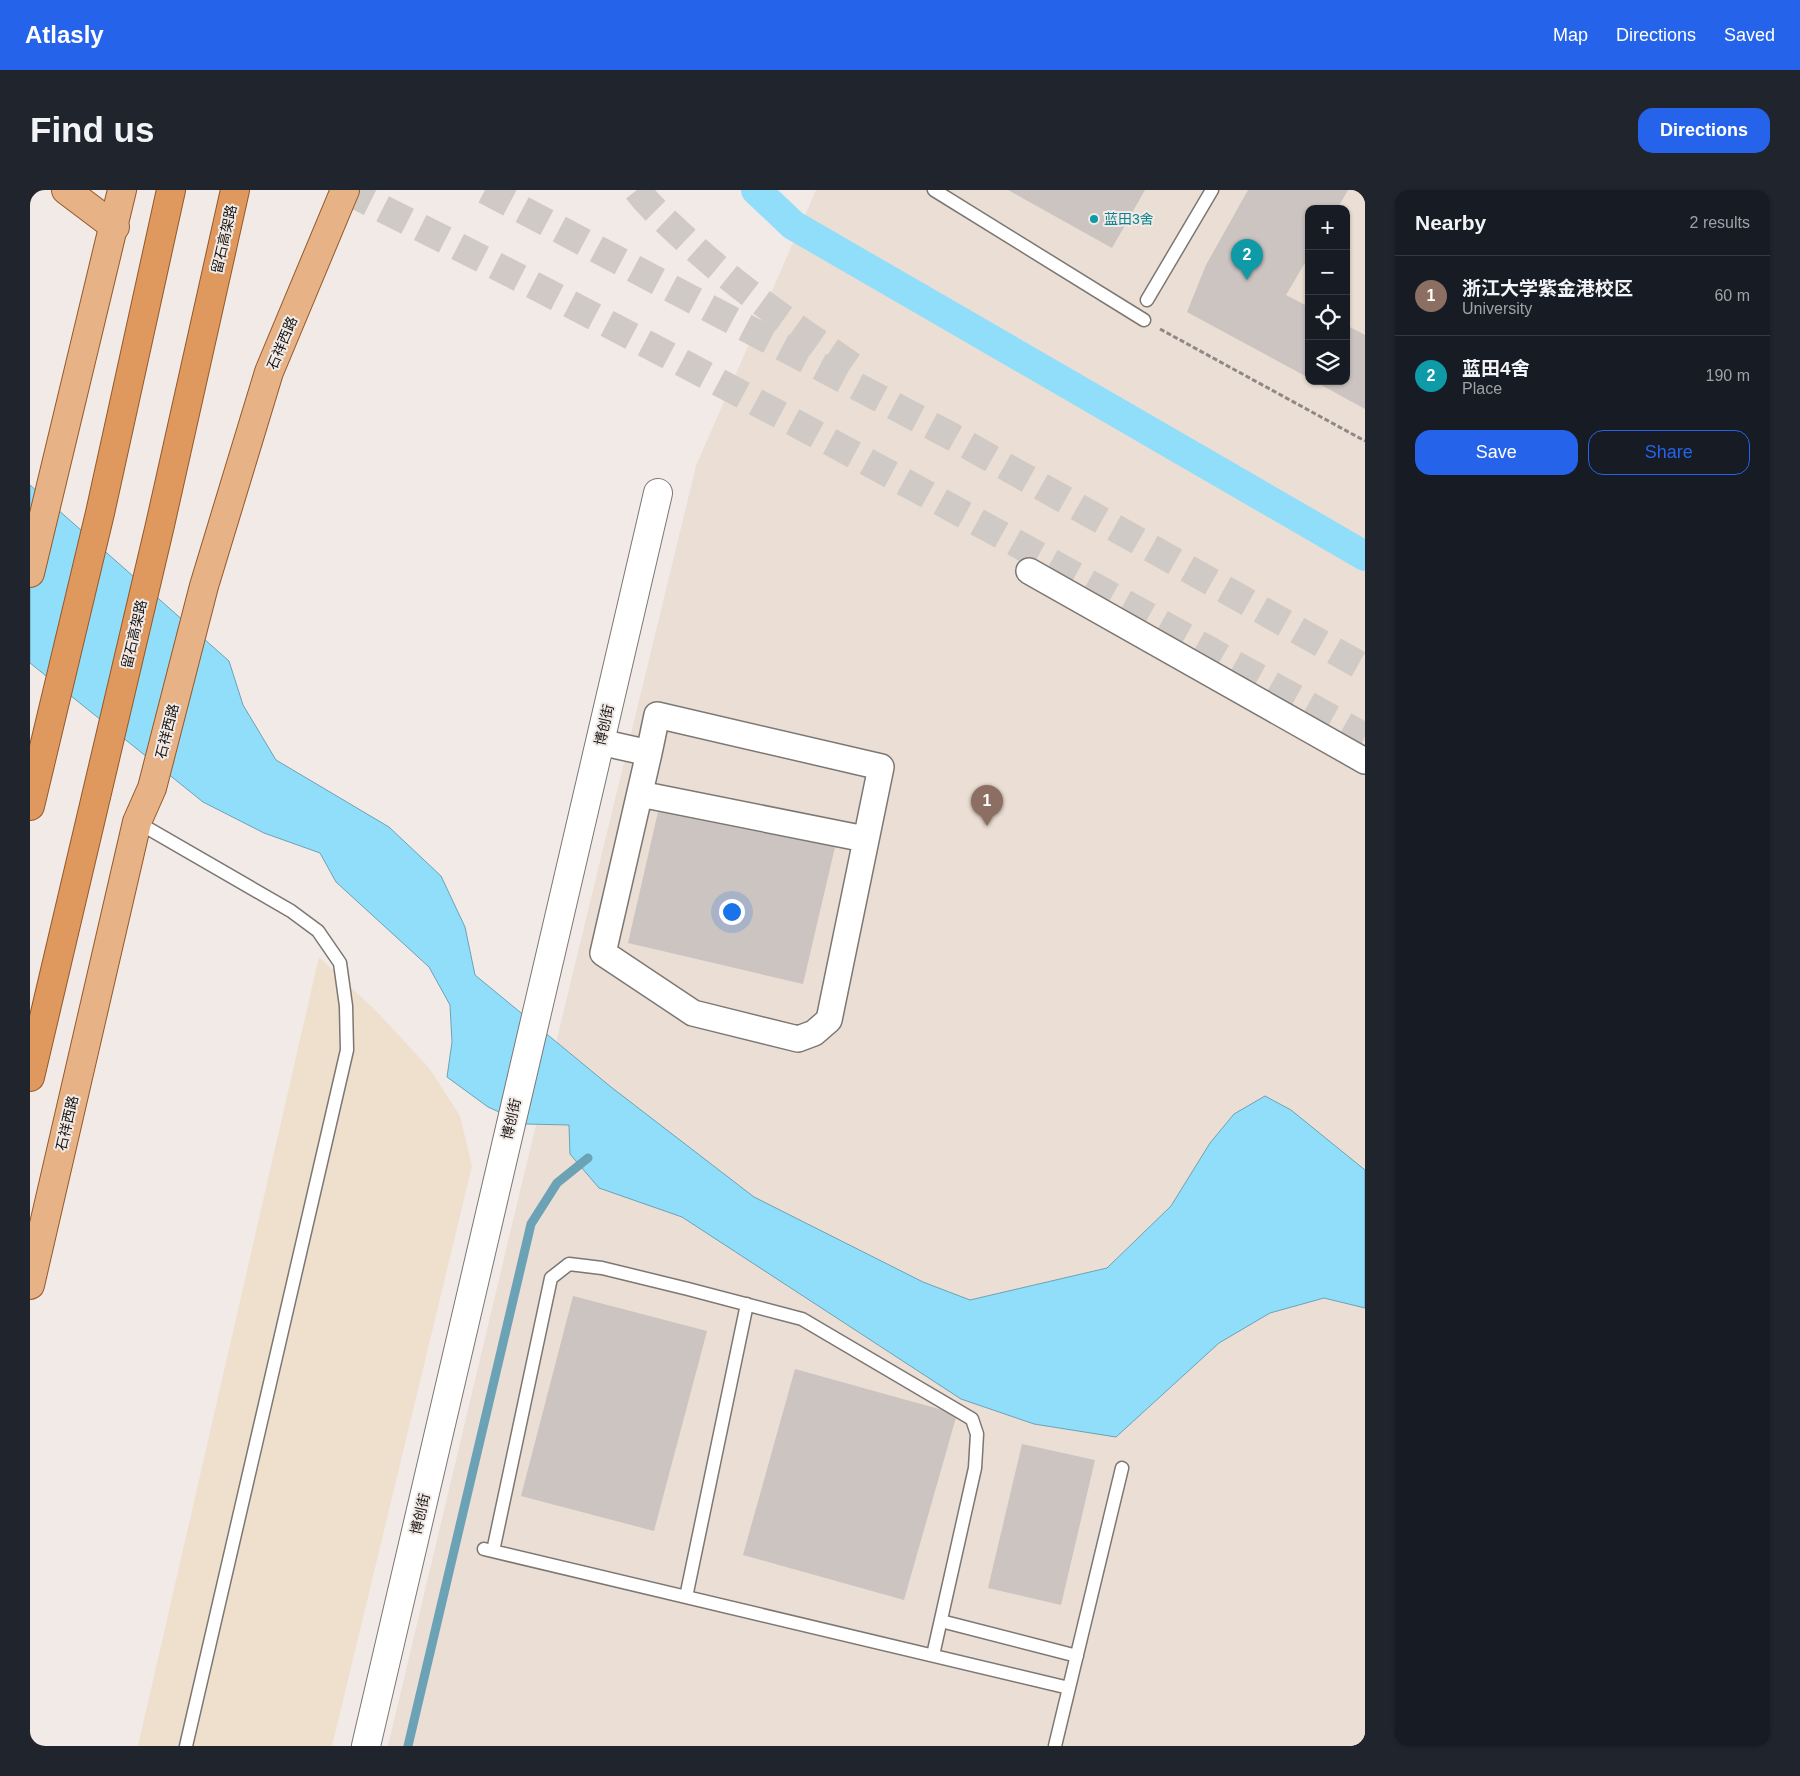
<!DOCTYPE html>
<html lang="en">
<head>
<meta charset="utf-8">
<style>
	body { margin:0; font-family:Arial,"Noto Sans SC",sans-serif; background:#20242c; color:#f1f3f6 }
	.controls { position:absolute; right:15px; top:15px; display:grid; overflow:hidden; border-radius:10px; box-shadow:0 1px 4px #0004 }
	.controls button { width:45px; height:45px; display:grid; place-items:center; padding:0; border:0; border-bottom:1px solid #363941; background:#171b24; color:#f1f3f6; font:25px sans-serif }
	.you { position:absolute; left:701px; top:721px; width:18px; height:18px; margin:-12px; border:4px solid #fff; border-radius:50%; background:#1a73e8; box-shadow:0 0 0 8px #1a73e833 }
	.badge { display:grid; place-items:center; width:32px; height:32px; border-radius:50%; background:#2563eb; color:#fff; font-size:16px; font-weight:700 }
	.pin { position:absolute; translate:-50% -41px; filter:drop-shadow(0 1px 2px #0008) }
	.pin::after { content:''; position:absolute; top:26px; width:18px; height:15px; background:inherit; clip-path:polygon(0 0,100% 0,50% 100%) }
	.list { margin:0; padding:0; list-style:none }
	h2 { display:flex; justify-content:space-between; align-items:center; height:65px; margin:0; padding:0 20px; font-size:21px }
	h2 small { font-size:16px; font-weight:400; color:#9ea1a6 }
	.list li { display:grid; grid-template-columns:32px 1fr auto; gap:15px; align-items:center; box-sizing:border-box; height:80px; padding:0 20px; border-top:1px solid #363941 }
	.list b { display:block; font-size:19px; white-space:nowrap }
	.list p { margin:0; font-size:16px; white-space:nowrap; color:#9ea1a6 }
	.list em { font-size:16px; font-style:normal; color:#9ea1a6 }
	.actions { display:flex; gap:10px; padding:15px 20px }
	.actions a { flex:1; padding:11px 0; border:1px solid #2563eb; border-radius:15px; text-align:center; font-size:18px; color:#2563eb }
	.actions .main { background:#2563eb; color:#fff }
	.icon { flex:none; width:28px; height:28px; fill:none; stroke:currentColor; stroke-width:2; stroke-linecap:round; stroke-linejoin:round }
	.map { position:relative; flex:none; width:1335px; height:1556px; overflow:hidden; border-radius:15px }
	header { display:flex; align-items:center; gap:30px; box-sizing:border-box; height:70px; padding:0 25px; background:#2563eb; color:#fff }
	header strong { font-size:24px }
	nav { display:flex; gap:28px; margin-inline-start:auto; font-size:18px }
	.intro { display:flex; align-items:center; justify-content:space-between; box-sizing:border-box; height:120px; padding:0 30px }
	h1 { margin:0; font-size:35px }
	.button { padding:12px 22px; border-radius:15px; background:#2563eb; color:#fff; font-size:18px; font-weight:700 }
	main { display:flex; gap:30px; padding:0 30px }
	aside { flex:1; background:#171b24; border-radius:15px; box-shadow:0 1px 4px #0004 }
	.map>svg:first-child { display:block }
	.industrial { fill:#efdfcd }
	.built { fill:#ebded4; fill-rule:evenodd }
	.water { fill:#91defb; stroke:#6ca2b5 }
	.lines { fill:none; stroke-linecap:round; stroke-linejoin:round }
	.stream { stroke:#6ca2b5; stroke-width:9 }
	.canal { stroke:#91defb; stroke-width:30 }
	.building { fill:#ccc4c1 }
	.trunk-tunnel { stroke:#d0cac6; stroke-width:28; stroke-dasharray:28 14; stroke-linecap:butt }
	.service-casing { stroke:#7c7773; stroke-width:15 }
	.minor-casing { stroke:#7c7773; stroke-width:28 }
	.tertiary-casing { stroke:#7c7773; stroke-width:30 }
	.primary-casing { stroke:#945929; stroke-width:30 }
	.trunk-casing { stroke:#945929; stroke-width:30 }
	.path { stroke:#8e8986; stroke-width:3; stroke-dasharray:5 2.5; stroke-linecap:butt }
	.service { stroke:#fff; stroke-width:12 }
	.minor { stroke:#fff; stroke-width:25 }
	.tertiary { stroke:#fff; stroke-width:28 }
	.primary { stroke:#e7b286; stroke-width:28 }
	.trunk { stroke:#df985e; stroke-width:28 }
	.culture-dot { fill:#0f9aa8; stroke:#f1eae6; stroke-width:2 }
	.labels { text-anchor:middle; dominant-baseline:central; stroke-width:4; stroke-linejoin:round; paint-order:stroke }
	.culture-label { font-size:14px; fill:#0d838f; stroke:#f1eae6; text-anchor:start }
	.street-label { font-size:14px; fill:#171513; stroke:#f1eae6 }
</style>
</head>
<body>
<header>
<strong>Atlasly</strong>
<nav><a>Map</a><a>Directions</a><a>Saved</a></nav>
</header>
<div class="intro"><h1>Find us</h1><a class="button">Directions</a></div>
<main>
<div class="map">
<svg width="1335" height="1556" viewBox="0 0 1335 1556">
	<rect width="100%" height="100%" fill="#f1eae6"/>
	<path class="industrial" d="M289 767 347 822 399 878 430 926 442 976 302 1556H108Z"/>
	<path class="built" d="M786 0H1335V1556H358L491 997 666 276ZM1279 19H1316V191H1279Z"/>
	<path class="water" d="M0 295 199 471 213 515 246 570 359 637 411 686 435 737 445 785 581 897 724 1007 893 1092 940 1110 1077 1078 1141 1016 1180 953 1204 924 1235 906 1261 920 1335 980V1118L1294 1108 1240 1123 1189 1153 1086 1247 1004 1234 931 1209 652 1027 569 998 540 964 539 935 496 934 458 917 417 887 422 852 420 815 399 777 306 692 290 663 234 643 173 612 0 473Z"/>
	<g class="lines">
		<path class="stream" d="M378 1556 501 1034 527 993 558 968"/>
		<path class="canal" d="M726 0 763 35 1335 366"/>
	</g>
	<path class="building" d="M978 0H1115L1082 58Z
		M1218 0H1318L1307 19H1279V66L1256 105 1279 117V188L1157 122 1176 75Z
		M1316 135 1335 145V219L1284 191H1316Z
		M628 622 805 657 773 794 598 753Z
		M543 1106 677 1141 624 1341 491 1306Z
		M765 1179 927 1224 874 1410 713 1365Z
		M992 1254 1065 1270 1031 1415 958 1398Z"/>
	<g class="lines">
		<path class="trunk-tunnel" d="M315 0C661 171 998 359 1335 547
			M455 0 921 246 1335 478
			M607 0C621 18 638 33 655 49 706 97 764 136 822 176"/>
		<g class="service-casing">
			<path id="service" d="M904 0 1114 130
				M1117 110 1182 0
				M107 632 261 721 288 741 310 773 316 816 317 860 156 1556
				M454 1359 1039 1498
				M463 1361 521 1088 539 1074 572 1078 658 1099 772 1129 942 1229 947 1244 945 1278 903 1465
				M656 1407 717 1114
				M911 1431 1047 1466
				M1025 1556 1092 1278"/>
		</g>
		<g class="minor-casing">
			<path id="minor" d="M999 381 1335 571
				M570 552 619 563 627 525 851 577 799 830 784 843 768 849 663 823 573 763 619 563
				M610 604 835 649"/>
		</g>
		<g class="tertiary-casing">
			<path id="tertiary" d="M336 1556 628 303"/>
		</g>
		<g class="primary-casing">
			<path id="primary" d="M36 0 85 37
				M0 383 92 0
				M0 1095 107 632 122 598 174 396 239 182 315 0"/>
		</g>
		<g class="trunk-casing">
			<path id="trunk" d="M0 616 70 323 141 0
				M0 887 130 335 205 0"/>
		</g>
		<path class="path" d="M1130 139 1335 251"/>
		<use href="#service" class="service"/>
		<use href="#minor" class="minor"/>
		<use href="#tertiary" class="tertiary"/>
		<use href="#primary" class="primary"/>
		<use href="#trunk" class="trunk"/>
	</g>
	<circle class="culture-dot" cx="1064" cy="29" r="5"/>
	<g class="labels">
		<g class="culture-label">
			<text x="1074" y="29">蓝田3舍</text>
		</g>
		<g class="street-label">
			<text transform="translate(194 49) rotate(-77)">留石高架路</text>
			<text transform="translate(252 153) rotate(-67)">石祥西路</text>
			<text transform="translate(104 444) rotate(-77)">留石高架路</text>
			<text transform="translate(574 535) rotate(-77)">博创街</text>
			<text transform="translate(137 541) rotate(-76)">石祥西路</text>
			<text transform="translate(481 929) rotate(-77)">博创街</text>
			<text transform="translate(37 933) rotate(-77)">石祥西路</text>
			<text transform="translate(390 1324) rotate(-77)">博创街</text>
		</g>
	</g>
</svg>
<div class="controls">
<button>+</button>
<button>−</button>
<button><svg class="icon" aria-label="locate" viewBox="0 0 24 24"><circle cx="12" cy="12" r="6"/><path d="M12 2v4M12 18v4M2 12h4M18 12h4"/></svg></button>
<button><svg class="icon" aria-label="layers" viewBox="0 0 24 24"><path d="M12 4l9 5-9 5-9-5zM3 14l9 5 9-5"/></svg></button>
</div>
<div class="you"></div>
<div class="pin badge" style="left:957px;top:636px;background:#8d6e63">1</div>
<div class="pin badge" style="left:1217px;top:90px;background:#0f9aa8">2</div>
</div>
<aside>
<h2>Nearby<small>2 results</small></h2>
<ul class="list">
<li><span class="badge" style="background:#8d6e63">1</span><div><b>浙江大学紫金港校区</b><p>University</p></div><em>60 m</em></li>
<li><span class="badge" style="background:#0f9aa8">2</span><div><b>蓝田4舍</b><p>Place</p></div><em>190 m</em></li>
</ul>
<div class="actions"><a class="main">Save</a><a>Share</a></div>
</aside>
</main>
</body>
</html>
